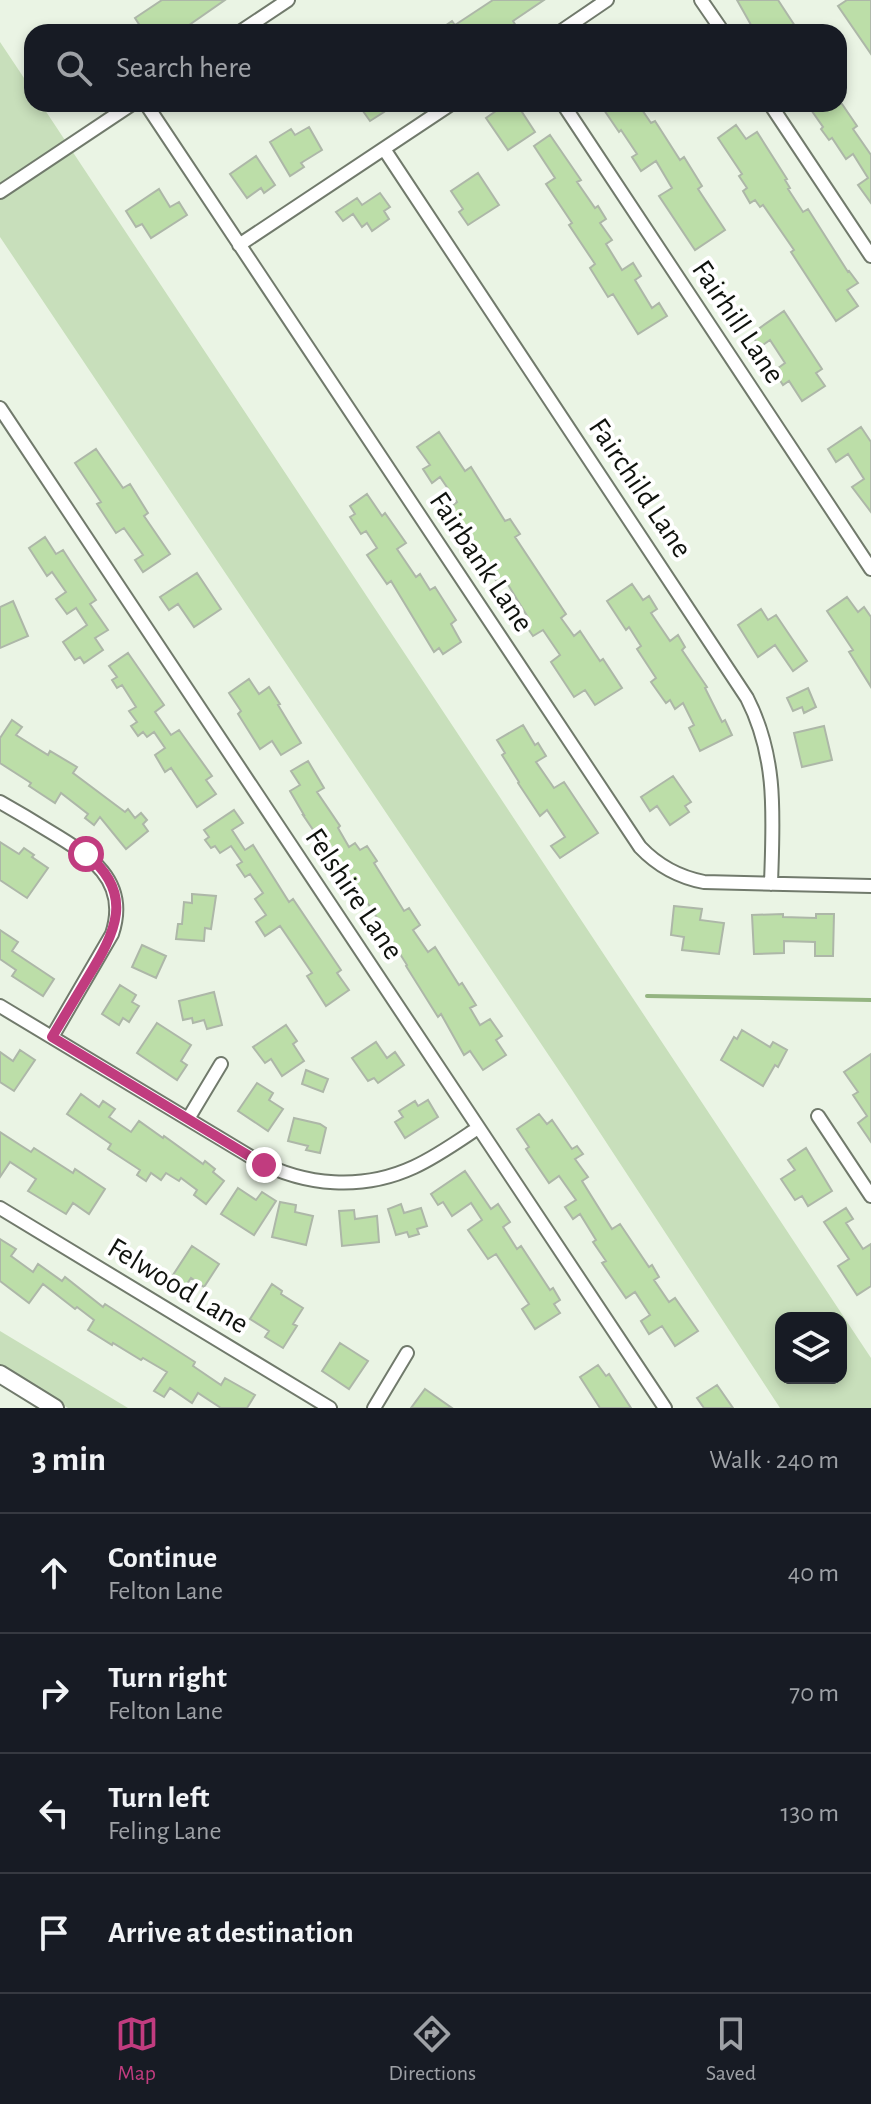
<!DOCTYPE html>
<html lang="en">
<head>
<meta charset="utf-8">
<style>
	body { margin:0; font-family:"Alegreya Sans",sans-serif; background:#242831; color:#f1f3f6 }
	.controls { position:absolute; right:24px; bottom:24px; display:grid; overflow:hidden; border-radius:16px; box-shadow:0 4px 12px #0003 }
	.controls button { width:72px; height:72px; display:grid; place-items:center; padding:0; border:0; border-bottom:2px solid #363941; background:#171b24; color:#f1f3f6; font:40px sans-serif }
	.stop { position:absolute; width:24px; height:24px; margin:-18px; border:6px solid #c13c7f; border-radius:50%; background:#fff }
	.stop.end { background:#c13c7f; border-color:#fff; box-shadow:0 2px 8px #0008 }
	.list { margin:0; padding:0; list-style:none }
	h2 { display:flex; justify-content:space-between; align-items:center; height:104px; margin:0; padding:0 32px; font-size:34px }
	h2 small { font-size:26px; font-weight:400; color:#9ea1a6 }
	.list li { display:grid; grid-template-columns:52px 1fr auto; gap:24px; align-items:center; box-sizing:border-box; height:120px; padding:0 32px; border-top:2px solid #363941 }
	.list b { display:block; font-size:30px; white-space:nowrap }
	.list p { margin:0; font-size:26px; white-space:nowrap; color:#9ea1a6 }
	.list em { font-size:26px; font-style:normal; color:#9ea1a6 }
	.icon { flex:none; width:44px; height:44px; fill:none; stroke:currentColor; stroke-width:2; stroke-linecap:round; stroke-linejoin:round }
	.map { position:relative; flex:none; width:871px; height:1408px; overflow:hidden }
	.search { position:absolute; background:#171b24; box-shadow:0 4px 12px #0003; left:24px; right:24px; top:24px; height:88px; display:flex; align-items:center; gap:20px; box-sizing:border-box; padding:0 28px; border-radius:24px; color:#9ea1a6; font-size:30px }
	.sheet { height:584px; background:#171b24 }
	nav { display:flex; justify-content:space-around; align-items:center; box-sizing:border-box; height:112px; border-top:2px solid #363941; background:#171b24; font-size:22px; color:#9ea1a6 }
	nav a { display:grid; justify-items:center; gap:4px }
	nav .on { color:#c13c7f }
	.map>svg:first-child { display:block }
	.green { fill:#c8dfbb; fill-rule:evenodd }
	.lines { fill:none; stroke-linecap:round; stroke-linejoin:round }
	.stream { stroke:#94b481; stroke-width:4 }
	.building { fill:#bcdea8; stroke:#adb7a8; stroke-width:2 }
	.minor-casing { stroke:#717a6c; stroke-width:16 }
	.tertiary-casing { stroke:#717a6c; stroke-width:20 }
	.minor { stroke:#fff; stroke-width:12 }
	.tertiary { stroke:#fff; stroke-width:16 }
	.route { stroke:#c13c7f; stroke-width:10 }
	.labels { text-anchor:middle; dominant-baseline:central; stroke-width:8; stroke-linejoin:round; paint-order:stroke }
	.street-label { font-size:30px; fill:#10130e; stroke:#fff }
</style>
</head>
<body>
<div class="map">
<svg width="871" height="1408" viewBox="0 0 871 1408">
	<rect width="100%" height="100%" fill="#eaf4e4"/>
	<path class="green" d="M0 42 32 90V104H41L871 1358V1408H780L572 1090 0 237ZM781 1318H841V1378H781Z
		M0 1331 128 1408H68L0 1367Z"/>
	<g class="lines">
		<path class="stream" d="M647 996 871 1000"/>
	</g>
	<path class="building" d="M162 0H225L179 32H144L135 18Z
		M493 0H544L513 21 516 26 506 32H436L452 21 455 25Z
		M737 0H778L795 26 787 32H755Z
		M847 0H871V54L838 6Z
		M358 104H378L384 112 370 121Z
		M506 104H534L522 112 535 132 508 150 486 118Z
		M600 104H638L651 123 655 121 680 160 684 157 702 186 698 189 725 230 695 250 659 196 672 188 656 161 641 171 632 157 637 154 621 130 619 132Z
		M807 104H842L857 126 853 129 871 155V203L858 185 868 178 853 154 846 159 832 138 829 140 821 129 823 127Z
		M736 125 746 139 757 132 787 179 785 180 790 188 788 189 803 212 808 209 848 272 849 271 858 283 847 290 858 306 836 321 791 252 794 250 763 205 760 207 755 200 750 203 743 191 747 188 739 176 742 174 718 138Z
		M309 127 322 150 301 163 304 167 290 176 270 142 291 129 295 135Z
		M550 135 581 180 577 182 595 208 598 206 606 219 600 223 612 240 606 244 622 270 633 263 641 276 635 280 652 308 659 303 667 316 638 334 613 294 608 297 590 268 595 264 569 225 572 223 546 184 555 178 534 146Z
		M256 156 275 185 264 193 261 188 247 198 230 174Z
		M478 173 499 205 468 225 459 212 463 209 451 191Z
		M159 189 170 207 179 202 187 215 151 238 142 224 136 227 126 211Z
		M380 193 390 207 384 211 389 219 372 231 367 223 362 227 353 214 343 221 336 212 357 198 362 205Z
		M784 311 822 369 816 373 825 386 802 401 789 381 783 385 774 371 785 363 770 340 760 347 751 334Z
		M861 427 871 442V512L852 487 864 479 848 454 836 462 828 449Z
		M439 432 465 471 471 467 505 521 510 519 520 534 515 537 566 614 561 618 574 636 580 631 600 661 603 659 622 688 595 705 585 690 574 697 551 662 560 655 543 630 533 636 524 623 529 619 504 578 497 582 462 529 464 528 451 507 457 502 440 477 432 483 423 469 430 465 417 447Z
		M96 449 123 488 130 484 148 513 144 516 170 554 143 572 135 560 143 555 124 528 116 533 97 504 101 502 75 463Z
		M367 494 382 516 385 513 406 543 397 549 416 577 420 574 430 590 435 587 456 620 451 624 461 642 443 654 439 648 434 652 391 581 387 584 367 555 377 548 366 531 361 534 350 517 355 514 350 506Z
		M45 537 56 554 63 550 72 564 96 600 90 604 108 630 95 638 103 650 84 663 80 657 75 660 63 642 87 625 76 608 67 614 56 599 66 592 52 572 47 576 29 548Z
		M197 573 221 609 194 627 178 604 169 610 160 597Z
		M632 584 643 600 649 596 657 609 651 613 670 641 678 635 685 647 682 650 707 687 705 688 722 722 725 720 732 735 700 751 689 728 694 725 683 703 675 709 670 700 666 703 651 682 656 678 637 649 641 646 629 627 626 630 607 601Z
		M847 597 858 612 864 607 871 617V687L849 652 853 650 827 611Z
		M13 601 28 636 0 648V607Z
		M761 609 768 620 776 615 807 661 793 671 775 645 758 657 738 625Z
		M128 653 164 705 155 712 171 735 179 730 212 776 206 780 216 794 197 807 171 768 165 772 155 755 165 748 154 732 147 737 143 732 138 736 131 726 137 722 129 711 136 707 122 685 117 688 112 680 117 677 109 666Z
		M249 679 259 694 269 687 280 704 278 705 301 743 281 755 272 741 260 749 238 714 241 711 229 693Z
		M808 688 816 707 804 713 802 707 793 711 787 698Z
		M12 720 22 727 16 735 48 755 50 751 77 767 73 773 125 812 128 809 135 818 141 813 147 820 143 824 148 831 126 849 100 817 94 825 85 818 88 814 61 793 55 803 29 786 31 783 0 763V738Z
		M523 725 535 745 538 743 546 756 536 762 554 788 564 782 598 833 560 858 551 846 565 837 547 810 540 816 518 783 519 782 502 755 505 753 497 740Z
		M824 726 832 760 802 767 794 733Z
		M308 761 324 788 317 792 340 826 338 828 349 847 355 843 360 850 367 846 377 861 374 863 404 911 409 908 420 925 413 930 428 952 435 947 459 985 462 983 476 1005 470 1008 480 1025 490 1019 502 1036 496 1040 506 1055 483 1070 470 1051 464 1055 441 1014 438 1017 406 966 407 965 351 877 348 879 323 838 320 840 303 815H304L290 791 300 785 291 771Z
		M673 776 691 802 685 806 689 812 670 825 657 806 650 811 641 797Z
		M234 810 243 823 232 830 245 850 253 845 289 902 293 899 341 970 337 973 349 990 326 1006 307 976 312 973 280 926 265 936 256 922 266 915 255 899 263 893 250 874 245 877 237 865 242 862 231 846 220 853 215 846 211 848 205 840 209 837 204 830Z
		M0 842 19 854 24 848 34 855 32 857 48 868 27 898 0 880Z
		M192 894 216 896 211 929 205 928 204 941 176 939 178 924H182L184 902 192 903Z
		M674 906 702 909 700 920 724 923 719 954 682 950 684 937 671 935Z
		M783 914V917L816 918V914H834L833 956H815V942L784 941V953L754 954 752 915Z
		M0 930 18 942 12 951 54 979 43 996 12 976 16 970 0 959Z
		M142 945 166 956 156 978 132 967Z
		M120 985 136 995 132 1002 139 1006 129 1022 123 1018 119 1025 102 1014Z
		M214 992 222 1025 207 1029 204 1020 193 1023 192 1018 183 1020 179 1001Z
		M157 1023 191 1045 181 1061 187 1065 177 1080 137 1053Z
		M286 1025 297 1041 293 1044 304 1061 282 1076 271 1059 265 1063 253 1047Z
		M742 1030 770 1047 773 1042 787 1050 778 1067 775 1065 763 1086 721 1060 734 1037 737 1039Z
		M376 1042 387 1058 395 1052 404 1065 378 1083 374 1078 368 1081 352 1058Z
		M20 1050 35 1060 14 1091 0 1082V1052L13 1061Z
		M871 1054V1142L858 1123 867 1116 853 1095 858 1092 844 1072Z
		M306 1070 328 1079 323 1092 302 1084Z
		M257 1083 273 1093 269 1100 283 1109 268 1131 238 1111Z
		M81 1094 99 1107 103 1101 115 1109 109 1117 131 1132 139 1121 163 1138 164 1136 203 1164 205 1161 215 1169 213 1172 224 1181 206 1204 194 1195 197 1190 181 1178 179 1181 166 1173 161 1180 151 1173 146 1181 137 1175 140 1170 108 1149 111 1144 67 1114Z
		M428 1100 438 1117 405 1138 395 1122 403 1117 399 1111 415 1101 418 1106Z
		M539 1114 547 1124 552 1120 572 1149 577 1146 583 1154 575 1159 588 1177 582 1181 612 1229 620 1224 649 1267 652 1265 659 1277 654 1280 669 1302 675 1298 698 1331 675 1346 662 1326 649 1334 641 1321 650 1315 635 1292 626 1298 602 1263 606 1261 593 1242 596 1240 580 1214 573 1219 565 1207 576 1200 559 1176 549 1183 526 1149 529 1147 517 1129Z
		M294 1118 320 1124 326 1128 320 1153 306 1150 308 1146 288 1141Z
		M0 1132 31 1152 34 1148 73 1173 75 1169 105 1189 89 1214 73 1203 66 1214 28 1191 36 1179 10 1162 0 1177Z
		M806 1148 832 1191 808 1206 802 1196 795 1200 781 1179 795 1170 788 1160Z
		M465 1171 491 1209 498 1204 510 1222 503 1227 517 1249 521 1246 550 1290 553 1288 560 1300 554 1304 560 1313 535 1329 522 1309 529 1304 496 1254 488 1259 468 1230 482 1220 471 1203 452 1216 443 1202 438 1205 431 1194Z
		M238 1188 256 1200 262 1192 276 1201 254 1235 221 1214Z
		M280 1202 296 1205 295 1212 313 1216 306 1245 272 1237Z
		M401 1204 404 1213 421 1208 427 1226 417 1229 419 1234 409 1237 407 1232 396 1235 388 1209Z
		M846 1208 853 1219 846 1223 863 1249 871 1244V1286L857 1295 838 1266 849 1259 824 1222Z
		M354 1210 355 1219 377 1216 379 1242 342 1246 339 1211Z
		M0 1239 16 1249 11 1256 33 1272 38 1264 62 1281 65 1277 103 1307 105 1304 195 1362 193 1366 221 1385 225 1378 255 1395 247 1408H221L198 1393 192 1403 170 1388 164 1397 154 1391 167 1372 143 1358 141 1360 113 1343 112 1345 88 1330 94 1320 77 1307 75 1309 43 1284 29 1303 0 1281Z
		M192 1246 219 1264 204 1287 191 1278 185 1287 171 1278Z
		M272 1284 282 1291 281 1294 303 1308 293 1324 297 1326 283 1348 265 1337 269 1331 250 1319Z
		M340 1343 368 1361 349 1389 322 1371Z
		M598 1365 606 1376 609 1374 631 1408H600L580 1377Z
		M717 1385 733 1408H704L697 1398Z
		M425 1389 452 1408H411Z"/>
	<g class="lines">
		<g class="minor-casing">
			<path id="minor" d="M701 0 723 32
				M240 32 288 0
				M560 32 607 0
				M146 104 640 847C658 866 678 877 704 882L871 886
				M563 104 871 569
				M770 104 871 256
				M384 149 747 698C778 759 773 817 771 884
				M0 192 132 104
				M239 245 451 104
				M0 408 665 1408
				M0 802C16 811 33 821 49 831 89 855 130 880 112 934L52 1037
				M0 1006 256 1160C305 1186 362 1191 414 1167 436 1157 457 1142 478 1128
				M818 1116 871 1196
				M188 1119 221 1064
				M0 1208 330 1408
				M374 1408 407 1353"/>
		</g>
		<g class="tertiary-casing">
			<path id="tertiary" d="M0 1374 55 1408"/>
		</g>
		<use href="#minor" class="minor"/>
		<use href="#tertiary" class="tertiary"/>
	</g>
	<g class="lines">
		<path class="route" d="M86 854C136 894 115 933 88 977 76 997 64 1017 52 1037L264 1165"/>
	</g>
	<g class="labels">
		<g class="street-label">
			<text transform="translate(738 322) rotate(56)">Fairhill Lane</text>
			<text transform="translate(640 488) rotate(56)">Fairchild Lane</text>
			<text transform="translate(481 562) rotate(56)">Fairbank Lane</text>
			<text transform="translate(354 894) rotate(56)">Felshire Lane</text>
			<text transform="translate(178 1286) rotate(31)">Felwood Lane</text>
		</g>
	</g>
</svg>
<div class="controls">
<button><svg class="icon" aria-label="layers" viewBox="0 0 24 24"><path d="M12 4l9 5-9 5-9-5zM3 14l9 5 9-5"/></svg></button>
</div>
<div class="stop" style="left:86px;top:854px"></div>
<div class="stop end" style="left:264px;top:1165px"></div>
<div class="search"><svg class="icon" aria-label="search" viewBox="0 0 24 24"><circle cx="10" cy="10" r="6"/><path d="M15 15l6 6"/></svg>Search here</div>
</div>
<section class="sheet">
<h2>3 min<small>Walk · 240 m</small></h2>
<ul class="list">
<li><svg class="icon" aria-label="ahead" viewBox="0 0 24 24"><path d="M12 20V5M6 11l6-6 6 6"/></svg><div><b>Continue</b><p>Felton Lane</p></div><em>40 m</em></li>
<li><svg class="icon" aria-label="right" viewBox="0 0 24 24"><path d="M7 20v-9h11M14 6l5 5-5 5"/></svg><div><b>Turn right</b><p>Felton Lane</p></div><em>70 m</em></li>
<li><svg class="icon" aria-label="left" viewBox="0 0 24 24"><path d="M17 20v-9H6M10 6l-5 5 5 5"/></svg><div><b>Turn left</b><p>Feling Lane</p></div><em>130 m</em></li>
<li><svg class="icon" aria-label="arrive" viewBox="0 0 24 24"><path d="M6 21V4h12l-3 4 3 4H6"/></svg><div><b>Arrive at destination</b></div></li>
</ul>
</section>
<nav>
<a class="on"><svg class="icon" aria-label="map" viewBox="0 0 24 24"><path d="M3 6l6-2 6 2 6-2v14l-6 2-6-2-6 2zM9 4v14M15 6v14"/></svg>Map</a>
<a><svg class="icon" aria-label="directions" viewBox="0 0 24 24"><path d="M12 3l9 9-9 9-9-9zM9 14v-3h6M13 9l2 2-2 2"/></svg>Directions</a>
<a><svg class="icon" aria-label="saved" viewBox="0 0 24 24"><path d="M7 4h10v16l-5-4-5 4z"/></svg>Saved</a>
</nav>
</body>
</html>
